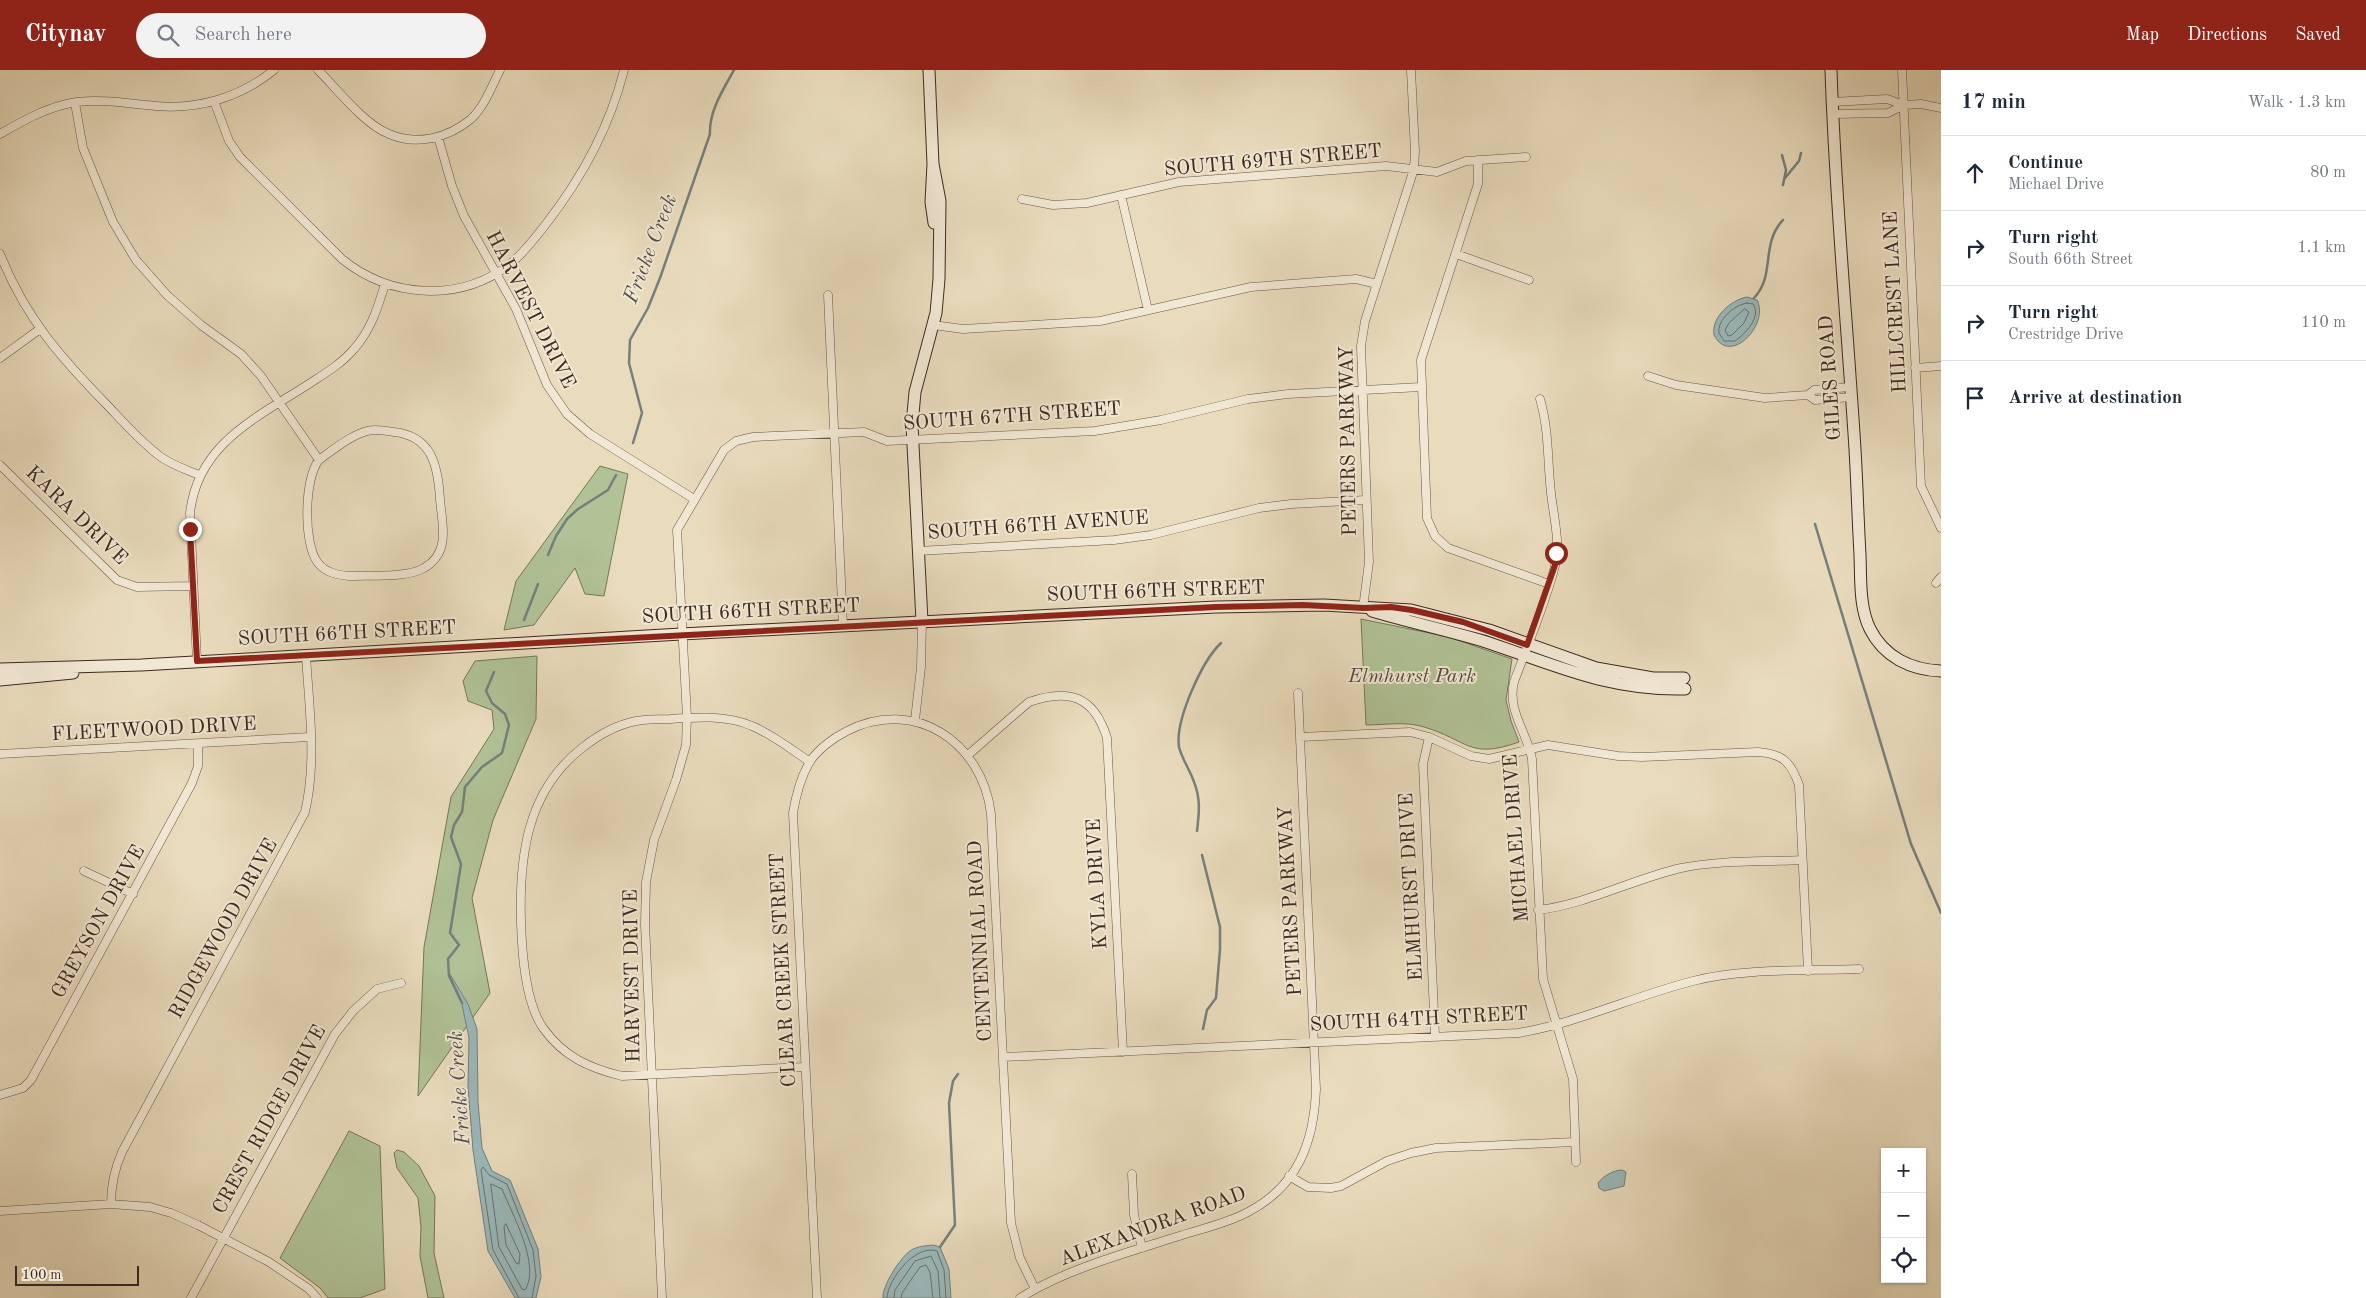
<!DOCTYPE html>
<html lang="en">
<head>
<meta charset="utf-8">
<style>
	body { margin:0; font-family:"Old Standard TT",serif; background:#f2f2f3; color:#1f2937 }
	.controls { position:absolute; right:15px; bottom:15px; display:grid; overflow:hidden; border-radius:0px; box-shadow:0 1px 4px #0004 }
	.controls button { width:45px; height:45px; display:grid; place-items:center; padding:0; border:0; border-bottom:1px solid #e0e1e3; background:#fff; color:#1f2937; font:25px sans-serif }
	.scale { position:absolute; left:15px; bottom:12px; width:124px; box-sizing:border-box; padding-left:5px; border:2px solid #3d2a20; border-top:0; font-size:14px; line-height:18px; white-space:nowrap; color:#3d2a20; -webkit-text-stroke:4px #f1e8d4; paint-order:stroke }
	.stop { position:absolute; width:15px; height:15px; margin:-11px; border:4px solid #8f2418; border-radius:50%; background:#fff }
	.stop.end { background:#8f2418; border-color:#fff; box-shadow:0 1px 5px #0008 }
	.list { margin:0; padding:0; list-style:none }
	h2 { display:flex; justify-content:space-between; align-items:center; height:65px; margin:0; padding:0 20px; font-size:21px }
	h2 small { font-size:16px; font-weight:400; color:#747a83 }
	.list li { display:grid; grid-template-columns:32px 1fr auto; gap:15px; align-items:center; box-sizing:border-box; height:75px; padding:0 20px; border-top:1px solid #e0e1e3 }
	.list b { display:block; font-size:19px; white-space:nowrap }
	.list p { margin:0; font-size:16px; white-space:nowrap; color:#747a83 }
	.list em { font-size:16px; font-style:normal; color:#747a83 }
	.icon { flex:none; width:28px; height:28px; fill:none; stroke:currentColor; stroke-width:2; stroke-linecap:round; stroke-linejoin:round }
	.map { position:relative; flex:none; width:1941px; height:1228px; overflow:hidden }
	header { display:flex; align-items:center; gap:30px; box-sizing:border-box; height:70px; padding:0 25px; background:#8f2418; color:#fff }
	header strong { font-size:24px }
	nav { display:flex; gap:28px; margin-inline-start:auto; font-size:18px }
	.search { width:350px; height:45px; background:#f2f2f3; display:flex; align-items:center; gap:12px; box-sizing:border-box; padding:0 18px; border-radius:28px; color:#747a83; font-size:19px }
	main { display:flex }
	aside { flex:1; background:#fff }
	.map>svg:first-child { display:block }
	.green { fill:#b0c296; stroke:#76765b }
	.water { fill:#9bb9bb; stroke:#75807d }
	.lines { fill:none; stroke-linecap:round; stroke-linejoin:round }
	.shore { stroke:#6c726e; stroke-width:1 }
	.stream { stroke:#75807d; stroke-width:2.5 }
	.street-casing { stroke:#685647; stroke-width:9 }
	.secondary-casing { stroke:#3d2a20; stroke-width:13 }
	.street { stroke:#f1e8d4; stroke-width:8 }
	.secondary { stroke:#f1e8d4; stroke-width:11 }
	.route { stroke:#8f2418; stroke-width:6 }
	.labels { text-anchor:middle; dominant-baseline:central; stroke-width:4; stroke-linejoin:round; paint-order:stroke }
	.street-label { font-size:20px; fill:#3d2a20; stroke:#f1e8d4 }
	.park-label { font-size:20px; font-style:italic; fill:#544838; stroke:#f1e8d4 }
	.water-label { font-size:21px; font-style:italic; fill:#544e47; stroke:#f1e8d4 }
</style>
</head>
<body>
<header>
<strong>Citynav</strong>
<div class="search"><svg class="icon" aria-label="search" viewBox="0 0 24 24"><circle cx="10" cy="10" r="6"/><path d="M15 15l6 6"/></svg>Search here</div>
<nav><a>Map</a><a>Directions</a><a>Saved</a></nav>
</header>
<main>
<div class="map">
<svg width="1941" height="1228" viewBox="0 0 1941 1228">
	<rect width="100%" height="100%" fill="#e9dcbd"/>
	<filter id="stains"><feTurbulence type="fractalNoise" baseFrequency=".004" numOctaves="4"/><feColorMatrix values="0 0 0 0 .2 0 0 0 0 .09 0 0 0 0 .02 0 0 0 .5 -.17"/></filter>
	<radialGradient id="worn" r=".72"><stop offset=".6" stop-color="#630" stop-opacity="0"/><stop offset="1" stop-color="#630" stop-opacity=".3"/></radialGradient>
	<path class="green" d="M600 396 628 404 604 526 585 524 575 498 534 555 504 560 516 511Z
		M1361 549 1449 567 1512 589 1506 630 1511 651 1519 672C1469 690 1468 670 1424 657 1406 651 1385 655 1366 655Z
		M537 586 536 649 493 750 472 828 490 923 418 1026 424 877 451 727 494 659 492 640 468 631 463 611 475 591Z
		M349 1061 380 1076 385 1219 360 1228H328L320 1218 280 1188Z
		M397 1080 404 1082 419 1096 435 1126 434 1183 444 1228H428L420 1186 421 1157 418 1128 397 1098 394 1083Z"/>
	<path class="water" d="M1747 227 1757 230C1770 254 1730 297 1714 265 1711 247 1731 230 1747 227Z
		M448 901 468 934 477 959 478 1032 482 1078 492 1101 510 1110 538 1179 541 1207 536 1228H515L488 1181 473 1080 468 1017 469 968 461 930Z
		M1622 1100 1626 1102 1624 1116 1604 1121 1599 1118 1598 1113C1603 1106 1614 1100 1622 1100Z
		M933 1175 940 1177 949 1199 951 1228H883C882 1216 900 1188 910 1181 917 1176 925 1176 933 1175Z"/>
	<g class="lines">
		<path class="shore" d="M1747 233 1753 234C1762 247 1745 264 1735 271H1724L1719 263C1717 250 1734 235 1747 233Z
			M1745 239 1749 242 1744 253 1732 265 1728 266 1725 260 1729 253Z
			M491 1114 502 1119C512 1144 541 1195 525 1220L522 1219 499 1177Z
			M506 1154 520 1184 519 1194 516 1193 506 1175 504 1157Z
			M519 1228 493 1180 481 1100 483 1097 489 1105 507 1114 533 1180 536 1206 532 1228
			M887 1228C888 1209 915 1174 937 1181L944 1200 946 1228
			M894 1228 895 1220 915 1191 931 1186 938 1201 940 1228
			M901 1228 902 1223 920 1197 926 1195 930 1202 933 1228"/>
		<path class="stream" d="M1782 85 1786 100 1783 115
			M1785 108 1799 91 1801 83
			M1754 228C1776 205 1760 174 1783 150
			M633 373 642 343 629 293 630 270 648 238 660 208 710 64C709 41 723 20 734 0
			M1815 454 1911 774 1941 843
			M548 485 556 466 567 449 578 439 608 420 616 405
			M524 550 538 514
			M1197 761C1199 744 1201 729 1194 712 1190 700 1182 689 1179 677 1175 650 1202 591 1221 573
			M1202 785 1220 857V879L1216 928 1207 940 1203 959
			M462 933 449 906 448 889 459 875 450 863 461 794 451 767 454 755 462 742 465 717 482 697 502 683 509 655 505 644 492 633 486 621 494 602
			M940 1177 955 1155 949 1033 953 1011 958 1004"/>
		<g class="street-casing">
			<path id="street" d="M318 0C337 19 364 54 389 64 417 76 448 68 471 49 484 37 492 16 500 0
				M1902 0 1921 416 1941 458
				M214 31 229 71 240 87 342 189C390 228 460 233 510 194 524 183 535 168 546 154 581 109 610 56 624 0
				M1832 32 1887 29 1904 35 1921 34 1941 38
				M75 33 83 78 113 152 136 190 167 225 201 255 241 284 261 306 319 390C304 408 303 474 318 493 326 503 338 505 349 506 369 505 408 508 424 498 433 493 440 484 442 474 445 460 441 443 440 429 438 396 432 366 394 362 388 361 382 360 375 360 357 360 334 379 319 390
				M1832 44 1888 43 1904 35
				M0 64C24 50 49 36 77 32 105 29 129 34 156 36 198 40 241 27 274 0
				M438 67 452 116 464 146 516 239 547 315 567 344 590 364 694 429
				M1478 90V114L1421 290 1427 448 1435 466 1448 478 1549 514
				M1121 125 1148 240
				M1022 129 1053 135 1087 133 1179 112 1386 96 1437 102 1466 91 1526 87
				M0 184C26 249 61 288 109 337 126 355 142 373 161 387 172 395 187 400 199 405
				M1456 184 1529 210
				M828 225 843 556
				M933 255 963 259 1100 251 1251 217 1356 209 1377 214
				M0 288 40 259
				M1915 298 1941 296
				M1648 306 1676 315 1765 328 1808 325 1814 320 1850 317
				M1808 325 1815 330 1851 327
				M1540 329C1550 363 1547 397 1552 431 1555 453 1560 474 1555 496 1545 535 1528 574 1514 612 1507 641 1527 662 1532 689L1543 909 1573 1009 1576 1092
				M0 395 117 510 137 517 192 516
				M918 481 1114 470 1151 465 1259 438 1291 434 1366 430
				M1936 513 1941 507
				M1363 538 1369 492 1361 276 1365 251 1414 99 1415 81 1411 0
				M197 591 190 443C198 371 261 346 315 310 329 301 343 292 354 279 371 260 378 237 385 214
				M915 650 921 597 922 551
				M1300 667 1410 662 1429 667 1471 686 1489 689 1548 675 1618 686 1642 687 1758 682C1783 684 1791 692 1799 715L1808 901
				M1429 667 1423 694 1435 966
				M0 684 310 667
				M968 685 1029 632C1069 618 1094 626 1107 668L1123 982
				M84 801 133 824
				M1538 840C1588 834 1633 809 1681 798 1720 790 1762 792 1802 790
				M1003 987 1518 963C1578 953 1634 926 1693 911 1742 898 1808 901 1859 899
				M805 997 622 1006C589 998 564 987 543 958 525 932 522 883 521 852 519 786 527 721 582 678 597 666 616 655 636 651 647 649 659 649 670 649 697 647 727 645 752 656 772 664 792 680 810 692
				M0 1025 23 1018 31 1010 192 713 198 696V674
				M1132 1104 1134 1145 1142 1178
				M1289 1106 1308 1117 1331 1118 1341 1116 1387 1091 1411 1083 1436 1078 1575 1072
				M111 1134C111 1115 114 1100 122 1082L305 742C317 691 309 637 306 585
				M0 1141 111 1134 150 1137 171 1143 198 1155 269 1192 309 1219 317 1228
				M191 1228 335 964 353 941 377 919 401 913
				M662 1228 645 854 646 812 654 770 676 710 686 675 687 647 677 460 724 380 736 371 753 367 864 362 887 371 1095 361 1161 350 1248 329 1288 324 1421 317
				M817 1228 793 743C796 725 800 709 809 693 817 680 833 668 847 661 914 627 982 671 991 744L1011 1153 1020 1188 1035 1219
				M1020 1228C1064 1200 1126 1183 1176 1167 1200 1159 1226 1154 1248 1142 1298 1116 1314 1072 1316 1019L1298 623"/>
		</g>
		<g class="secondary-casing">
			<path id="secondary" d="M929 0 933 94 931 132 934 153
				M1831 0C1835 126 1847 252 1855 379 1857 414 1858 449 1860 485 1861 508 1859 537 1870 559 1884 587 1911 600 1941 601
				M1372 541C1409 552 1446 560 1483 571 1554 594 1607 621 1685 619
				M922 551 912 355 915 322 936 243 939 209 940 131 933 94
				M0 599 141 595 681 564 1216 537 1324 535 1411 540 1489 560 1596 598 1653 608H1684
				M0 610 73 603"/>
		</g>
		<use href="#street" class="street"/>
		<use href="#secondary" class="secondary"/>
	</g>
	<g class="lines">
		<path class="route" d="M190 459 197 591 1216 537 1303 535 1364 538 1391 537 1412 540 1463 552 1527 575 1555 495 1556 483"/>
	</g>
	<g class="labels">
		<g class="street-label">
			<text transform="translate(1273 91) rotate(-5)">SOUTH 69TH STREET</text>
			<text transform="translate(1896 232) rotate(-93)">HILLCREST LANE</text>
			<text transform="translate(530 240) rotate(63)">HARVEST DRIVE</text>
			<text transform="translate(1831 308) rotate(-94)">GILES ROAD</text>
			<text transform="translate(1012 347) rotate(-4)">SOUTH 67TH STREET</text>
			<text transform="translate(1349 371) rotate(-91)">PETERS PARKWAY</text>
			<text transform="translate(76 446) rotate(44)">KARA DRIVE</text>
			<text transform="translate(1038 456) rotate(-4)">SOUTH 66TH AVENUE</text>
			<text transform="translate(1156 522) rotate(-2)">SOUTH 66TH STREET</text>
			<text transform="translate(751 542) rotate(-3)">SOUTH 66TH STREET</text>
			<text transform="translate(347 564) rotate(-3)">SOUTH 66TH STREET</text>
			<text transform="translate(154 660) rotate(-3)">FLEETWOOD DRIVE</text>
			<text transform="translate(1517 768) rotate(-94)">MICHAEL DRIVE</text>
			<text transform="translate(1098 814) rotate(-93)">KYLA DRIVE</text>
			<text transform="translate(1412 817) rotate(-93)">ELMHURST DRIVE</text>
			<text transform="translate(1291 831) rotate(-93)">PETERS PARKWAY</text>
			<text transform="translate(99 852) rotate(-61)">GREYSON DRIVE</text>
			<text transform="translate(224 859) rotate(-61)">RIDGEWOOD DRIVE</text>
			<text transform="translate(981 871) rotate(-93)">CENTENNIAL ROAD</text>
			<text transform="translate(784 900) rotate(-93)">CLEAR CREEK STREET</text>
			<text transform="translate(633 906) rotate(-91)">HARVEST DRIVE</text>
			<text transform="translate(1419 950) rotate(-3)">SOUTH 64TH STREET</text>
			<text transform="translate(270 1050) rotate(-61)">CREST RIDGE DRIVE</text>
			<text transform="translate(1153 1157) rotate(-20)">ALEXANDRA ROAD</text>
		</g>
		<g class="park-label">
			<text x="1412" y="607">Elmhurst Park</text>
		</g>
		<g class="water-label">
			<text transform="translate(651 179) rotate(-69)">Fricke Creek</text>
			<text transform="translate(460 1018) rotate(-94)">Fricke Creek</text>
		</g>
	</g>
	<rect width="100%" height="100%" filter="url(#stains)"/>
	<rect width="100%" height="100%" fill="url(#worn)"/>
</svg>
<div class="controls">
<button>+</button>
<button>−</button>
<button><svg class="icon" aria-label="locate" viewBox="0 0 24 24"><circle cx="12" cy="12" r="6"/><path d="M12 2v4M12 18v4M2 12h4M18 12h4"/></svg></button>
</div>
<div class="scale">100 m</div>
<div class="stop" style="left:1556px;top:483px"></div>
<div class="stop end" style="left:190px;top:459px"></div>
</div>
<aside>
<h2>17 min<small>Walk · 1.3 km</small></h2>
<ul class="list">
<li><svg class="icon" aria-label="ahead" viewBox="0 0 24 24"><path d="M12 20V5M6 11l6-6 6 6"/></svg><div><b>Continue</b><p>Michael Drive</p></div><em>80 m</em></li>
<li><svg class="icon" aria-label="right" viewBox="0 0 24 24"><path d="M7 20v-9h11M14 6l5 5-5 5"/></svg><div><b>Turn right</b><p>South 66th Street</p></div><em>1.1 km</em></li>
<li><svg class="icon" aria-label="right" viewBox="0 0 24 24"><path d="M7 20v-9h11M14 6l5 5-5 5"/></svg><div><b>Turn right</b><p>Crestridge Drive</p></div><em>110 m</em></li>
<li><svg class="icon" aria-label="arrive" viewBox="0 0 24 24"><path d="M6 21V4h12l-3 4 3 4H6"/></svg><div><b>Arrive at destination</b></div></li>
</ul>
</aside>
</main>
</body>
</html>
